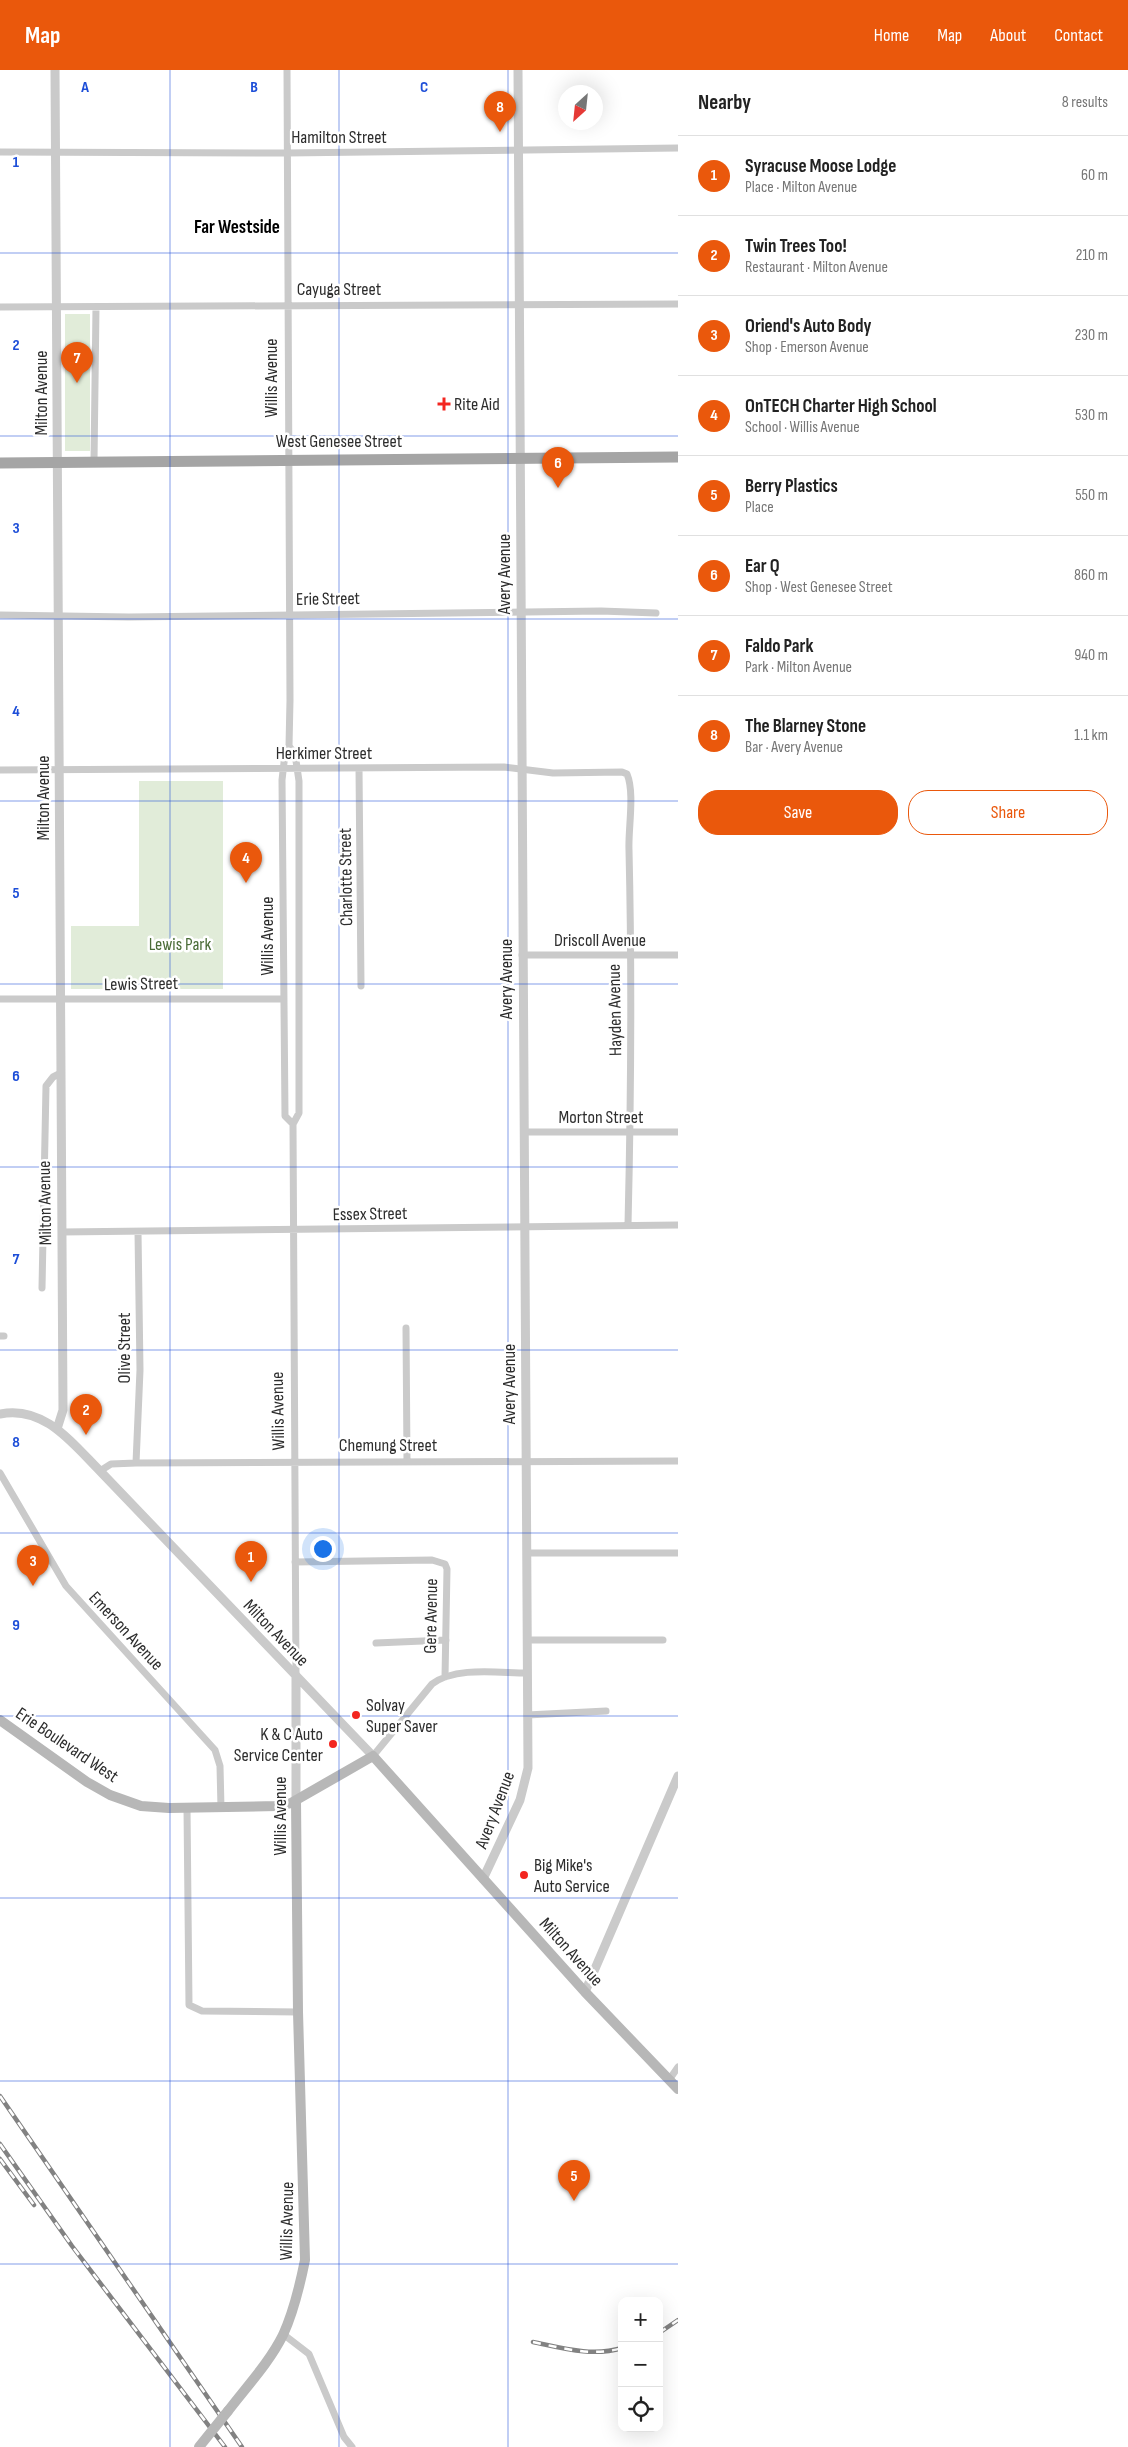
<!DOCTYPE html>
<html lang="en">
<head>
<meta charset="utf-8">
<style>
	body { margin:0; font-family:"Sofia Sans Condensed",sans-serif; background:#f6f6f6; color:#222 }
	.controls { position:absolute; right:15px; bottom:15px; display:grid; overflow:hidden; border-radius:10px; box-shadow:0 5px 20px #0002 }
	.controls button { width:45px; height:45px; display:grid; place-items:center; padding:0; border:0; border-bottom:1px solid #e0e0e0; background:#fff; color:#222; font:25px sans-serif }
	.compass { position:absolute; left:558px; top:15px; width:45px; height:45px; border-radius:50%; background:#fff; box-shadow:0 5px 20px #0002; rotate:207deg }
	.you { position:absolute; left:322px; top:1478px; width:18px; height:18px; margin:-12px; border:4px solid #fff; border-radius:50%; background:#1a73e8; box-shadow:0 0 0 8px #1a73e833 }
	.badge { display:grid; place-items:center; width:32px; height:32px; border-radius:50%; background:#ea580c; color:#fff; font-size:16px; font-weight:700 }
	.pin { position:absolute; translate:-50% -41px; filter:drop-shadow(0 1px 2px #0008) }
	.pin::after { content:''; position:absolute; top:26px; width:18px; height:15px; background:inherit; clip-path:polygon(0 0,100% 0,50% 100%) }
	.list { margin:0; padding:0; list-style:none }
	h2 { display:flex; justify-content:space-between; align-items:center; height:65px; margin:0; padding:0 20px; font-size:21px }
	h2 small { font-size:16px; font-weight:400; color:#767676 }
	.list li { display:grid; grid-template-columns:32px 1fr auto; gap:15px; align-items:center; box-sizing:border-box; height:80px; padding:0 20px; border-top:1px solid #e0e0e0 }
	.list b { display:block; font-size:19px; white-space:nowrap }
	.list p { margin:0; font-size:16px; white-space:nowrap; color:#767676 }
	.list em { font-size:16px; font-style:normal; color:#767676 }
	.actions { display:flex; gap:10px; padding:15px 20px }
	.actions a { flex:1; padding:11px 0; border:1px solid #ea580c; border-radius:20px; text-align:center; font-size:18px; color:#ea580c }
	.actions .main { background:#ea580c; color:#fff }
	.icon { flex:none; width:28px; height:28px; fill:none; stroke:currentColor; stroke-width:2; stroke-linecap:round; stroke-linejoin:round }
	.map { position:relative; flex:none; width:678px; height:2377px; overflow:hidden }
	header { display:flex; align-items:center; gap:30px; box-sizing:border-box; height:70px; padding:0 25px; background:#ea580c; color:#fff }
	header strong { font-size:24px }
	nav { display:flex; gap:28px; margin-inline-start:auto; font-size:18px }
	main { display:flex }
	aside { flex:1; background:#fff }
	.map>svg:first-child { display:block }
	.green { fill:#e1ecd9 }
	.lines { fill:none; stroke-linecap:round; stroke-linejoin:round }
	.minor { stroke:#cacaca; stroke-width:7 }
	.tertiary { stroke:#cacaca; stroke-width:9 }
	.secondary { stroke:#b7b7b7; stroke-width:10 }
	.primary { stroke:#a5a5a5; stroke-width:11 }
	.rail-casing { stroke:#828282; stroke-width:4.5 }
	.rail { stroke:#fff; stroke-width:2.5; stroke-dasharray:8; stroke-linecap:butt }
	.secondary-bridge { stroke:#b7b7b7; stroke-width:10 }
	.grid { fill:none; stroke:#1d4ed8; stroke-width:1; stroke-opacity:0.55 }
	.poi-dot { fill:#f32620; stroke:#fff; stroke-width:2 }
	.labels { text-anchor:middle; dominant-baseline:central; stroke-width:5; stroke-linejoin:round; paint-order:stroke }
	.street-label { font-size:18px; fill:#2d2d2d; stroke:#fff }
	.poi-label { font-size:18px; fill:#2d2d2d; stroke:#fff; text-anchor:start }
	.park-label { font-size:18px; fill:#4a6c37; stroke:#fff }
	.neighbourhood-label { font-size:19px; font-weight:bold; fill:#000; stroke:#fff }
	.grid-label { font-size:16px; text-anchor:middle; font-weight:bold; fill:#1d4ed8; stroke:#fff; stroke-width:5; stroke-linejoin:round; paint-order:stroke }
</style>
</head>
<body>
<header>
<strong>Map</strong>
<nav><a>Home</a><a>Map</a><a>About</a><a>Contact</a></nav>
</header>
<main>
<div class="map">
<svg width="678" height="2377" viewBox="0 0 678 2377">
	<rect width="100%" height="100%" fill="#fff"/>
	<path class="green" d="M65 244H90V381H65Z
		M139 711H223V919H71V856H139Z"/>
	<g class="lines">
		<path class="minor" d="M287 0 290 630 289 676 285 684 282 710 285 1046 293 1054
			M0 82 287 83 678 78
			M0 237 678 234
			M94 391 96 237
			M0 545 129 547 601 541 656 543
			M289 676 295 684 299 711V1043L293 1054 296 1607
			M359 698 361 916
			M0 700 504 697 553 703 622 702 627 704C635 723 628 759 629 780 632 905 631 1030 628 1155
			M522 885H678
			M0 929H283
			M524 1062H678
			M62 1162 678 1155
			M42 1218 46 1016 53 1007 61 1003
			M406 1258 407 1391
			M0 1266H4
			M136 1393 140 1300 138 1162
			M100 1401 111 1394 136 1393 678 1391
			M0 1403 66 1516 215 1680 220 1696 221 1738
			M527 1483H678
			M295 1492 432 1490 445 1494 447 1499 445 1607
			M527 1570H663
			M376 1573 446 1570
			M527 1645 606 1641
			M373 1686 432 1614C456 1596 499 1603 527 1603
			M187 1738 189 1935 202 1941 298 1942
			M669 2010 678 1997
			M283 2264 309 2284 344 2367 352 2377"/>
		<path class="tertiary" d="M55 0 63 1340 57 1359
			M0 1344C44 1335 72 1373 100 1401L373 1686
			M296 1607V1730
			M483 1809 520 1730 528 1698 518 0
			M585 1922 678 1706"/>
		<path class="secondary" d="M0 1650 87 1712 110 1725 141 1736 169 1738 277 1736 291 1733 373 1686 585 1922 678 2019
			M228 2341C247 2316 269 2293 283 2265 294 2241 300 2215 305 2190L298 1942 296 1730"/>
		<path class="primary" d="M0 393 678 387"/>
		<g class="rail-casing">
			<path id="rail" d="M0 2026 242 2377
				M0 2074 72 2176 225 2377
				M0 2089 34 2135
				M659 2263 678 2250
				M533 2272C562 2278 592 2287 622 2278"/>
		</g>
		<use href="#rail" class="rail"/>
		<path class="secondary-bridge" d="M199 2377 228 2341"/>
	</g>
	<path class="grid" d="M170 0V2377M339 0V2377M508 0V2377M0 183H678M0 366H678M0 549H678M0 731H678M0 914H678M0 1097H678M0 1280H678M0 1463H678M0 1646H678M0 1828H678M0 2011H678M0 2194H678"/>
	<g class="poi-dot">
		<path d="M441.5 326.5h5v5h5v5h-5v5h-5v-5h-5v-5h5z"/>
		<circle cx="356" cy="1645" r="5"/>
		<circle cx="333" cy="1674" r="5"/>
		<circle cx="524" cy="1805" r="5"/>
	</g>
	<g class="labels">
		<g class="street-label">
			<text x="339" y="67">Hamilton Street</text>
			<text x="339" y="219">Cayuga Street</text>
			<text transform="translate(271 308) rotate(-90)">Willis Avenue</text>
			<text transform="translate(41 323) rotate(-90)">Milton Avenue</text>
			<text x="339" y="371">West Genesee Street</text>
			<text transform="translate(504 504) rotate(-90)">Avery Avenue</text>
			<text transform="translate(328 529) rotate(-1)">Erie Street</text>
			<text x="324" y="683">Herkimer Street</text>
			<text transform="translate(43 728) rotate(-90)">Milton Avenue</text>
			<text transform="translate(346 807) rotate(-91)">Charlotte Street</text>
			<text transform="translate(267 866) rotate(-90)">Willis Avenue</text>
			<text x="600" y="870">Driscoll Avenue</text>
			<text transform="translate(506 909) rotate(-90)">Avery Avenue</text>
			<text transform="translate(141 914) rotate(-1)">Lewis Street</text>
			<text transform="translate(615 940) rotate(-91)">Hayden Avenue</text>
			<text x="601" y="1047">Morton Street</text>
			<text transform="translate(45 1133) rotate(-91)">Milton Avenue</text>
			<text transform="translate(370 1144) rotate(-1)">Essex Street</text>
			<text transform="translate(124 1278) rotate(-90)">Olive Street</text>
			<text transform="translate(509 1314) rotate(-90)">Avery Avenue</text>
			<text transform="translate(278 1341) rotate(-91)">Willis Avenue</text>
			<text x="388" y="1375">Chemung Street</text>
			<text transform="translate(431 1546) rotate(-89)">Gere Avenue</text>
			<text transform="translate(126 1561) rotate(47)">Emerson Avenue</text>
			<text transform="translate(276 1563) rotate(46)">Milton Avenue</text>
			<text transform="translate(67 1675) rotate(34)">Erie Boulevard West</text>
			<text transform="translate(495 1740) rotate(-69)">Avery Avenue</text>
			<text transform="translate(280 1746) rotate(-90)">Willis Avenue</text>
			<text transform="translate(571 1882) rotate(48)">Milton Avenue</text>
			<text transform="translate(287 2151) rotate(-89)">Willis Avenue</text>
		</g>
		<g class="poi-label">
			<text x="454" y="334">Rite Aid</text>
			<text x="366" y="1635">Solvay<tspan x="366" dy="21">Super Saver</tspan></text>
			<text x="323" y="1664" text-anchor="end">K &amp; C Auto<tspan x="323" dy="21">Service Center</tspan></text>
			<text x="534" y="1795">Big Mike's<tspan x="534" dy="21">Auto Service</tspan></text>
		</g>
		<g class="park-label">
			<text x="180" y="874">Lewis Park</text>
		</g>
		<g class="neighbourhood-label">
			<text x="237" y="157">Far Westside</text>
		</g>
	</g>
	<g class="grid-label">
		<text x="85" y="22">A</text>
		<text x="254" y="22">B</text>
		<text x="424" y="22">C</text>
		<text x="16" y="97">1</text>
		<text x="16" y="280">2</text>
		<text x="16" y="463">3</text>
		<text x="16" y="646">4</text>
		<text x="16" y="828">5</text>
		<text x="16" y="1011">6</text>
		<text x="16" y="1194">7</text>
		<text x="16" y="1377">8</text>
		<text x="16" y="1560">9</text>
	</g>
</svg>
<div class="controls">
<button>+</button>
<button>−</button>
<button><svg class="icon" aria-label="locate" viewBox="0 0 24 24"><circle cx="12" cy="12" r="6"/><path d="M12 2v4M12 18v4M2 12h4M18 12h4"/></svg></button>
</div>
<svg class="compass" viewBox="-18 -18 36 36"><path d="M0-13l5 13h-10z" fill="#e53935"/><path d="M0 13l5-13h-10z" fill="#767676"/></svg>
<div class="you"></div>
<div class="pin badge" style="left:251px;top:1512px">1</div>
<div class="pin badge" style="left:86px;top:1365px">2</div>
<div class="pin badge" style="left:33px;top:1516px">3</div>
<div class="pin badge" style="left:246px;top:813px">4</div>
<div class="pin badge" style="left:574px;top:2131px">5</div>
<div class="pin badge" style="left:558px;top:418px">6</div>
<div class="pin badge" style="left:77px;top:313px">7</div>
<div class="pin badge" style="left:500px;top:62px">8</div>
</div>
<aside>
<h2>Nearby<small>8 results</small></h2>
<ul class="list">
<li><span class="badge">1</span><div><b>Syracuse Moose Lodge</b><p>Place · Milton Avenue</p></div><em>60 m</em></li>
<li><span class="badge">2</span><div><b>Twin Trees Too!</b><p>Restaurant · Milton Avenue</p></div><em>210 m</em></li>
<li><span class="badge">3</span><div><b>Oriend's Auto Body</b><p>Shop · Emerson Avenue</p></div><em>230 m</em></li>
<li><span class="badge">4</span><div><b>OnTECH Charter High School</b><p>School · Willis Avenue</p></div><em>530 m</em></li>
<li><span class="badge">5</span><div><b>Berry Plastics</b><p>Place</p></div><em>550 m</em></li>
<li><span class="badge">6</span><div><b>Ear Q</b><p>Shop · West Genesee Street</p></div><em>860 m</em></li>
<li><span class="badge">7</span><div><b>Faldo Park</b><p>Park · Milton Avenue</p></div><em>940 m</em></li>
<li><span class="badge">8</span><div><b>The Blarney Stone</b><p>Bar · Avery Avenue</p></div><em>1.1 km</em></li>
</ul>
<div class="actions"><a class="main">Save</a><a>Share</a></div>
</aside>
</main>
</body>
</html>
